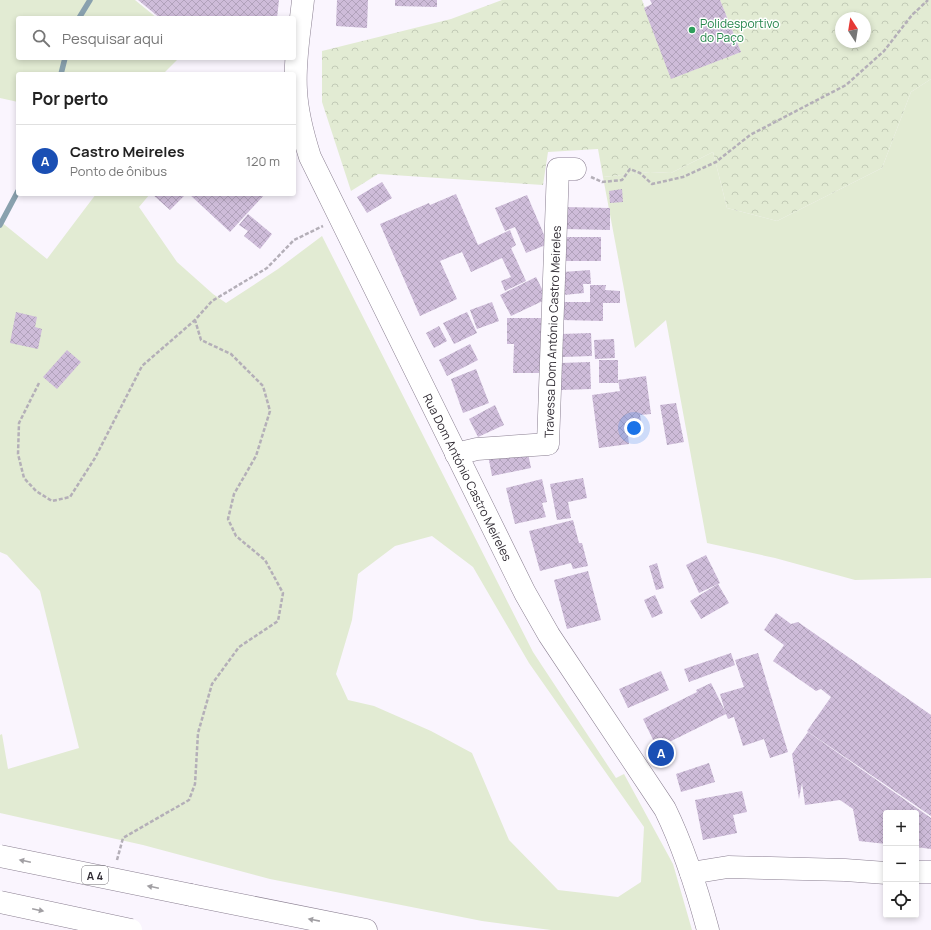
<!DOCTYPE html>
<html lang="pt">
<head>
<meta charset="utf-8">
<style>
	body { margin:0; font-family:Manrope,sans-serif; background:#f2f2f2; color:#222 }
	.controls { position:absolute; right:12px; bottom:12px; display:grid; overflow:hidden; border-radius:4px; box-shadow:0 2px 6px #0003 }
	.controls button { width:36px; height:36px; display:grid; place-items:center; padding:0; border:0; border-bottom:1px solid #e0e0e0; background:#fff; color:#222; font:20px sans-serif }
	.compass { position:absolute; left:835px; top:12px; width:36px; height:36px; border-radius:50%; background:#fff; box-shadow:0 2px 6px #0003; rotate:348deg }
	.you { position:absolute; left:634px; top:428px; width:14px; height:14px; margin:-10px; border:3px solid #fff; border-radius:50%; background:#1a73e8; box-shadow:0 0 0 6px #1a73e833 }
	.badge { display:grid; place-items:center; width:26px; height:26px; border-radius:50%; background:#408885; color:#fff; font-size:13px; font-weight:700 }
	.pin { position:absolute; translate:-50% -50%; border:2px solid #fff; box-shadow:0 1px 4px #0006 }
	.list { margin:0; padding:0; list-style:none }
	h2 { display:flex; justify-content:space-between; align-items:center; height:52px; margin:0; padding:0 16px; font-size:17px }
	h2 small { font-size:13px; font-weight:400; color:#767676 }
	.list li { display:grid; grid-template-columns:26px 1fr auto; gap:12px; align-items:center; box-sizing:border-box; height:72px; padding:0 16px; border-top:1px solid #e0e0e0 }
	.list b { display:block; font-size:15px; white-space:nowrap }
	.list p { margin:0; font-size:13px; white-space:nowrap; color:#767676 }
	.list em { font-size:13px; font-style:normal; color:#767676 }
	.icon { flex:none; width:22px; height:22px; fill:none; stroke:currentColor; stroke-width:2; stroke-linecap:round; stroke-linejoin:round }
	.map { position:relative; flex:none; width:931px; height:930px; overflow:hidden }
	.search { position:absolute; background:#fff; box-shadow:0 2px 6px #0003; left:16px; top:16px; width:280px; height:44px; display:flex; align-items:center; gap:10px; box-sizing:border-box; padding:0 14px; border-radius:4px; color:#767676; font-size:15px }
	.panel { position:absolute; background:#fff; box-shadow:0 2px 6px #0003; left:16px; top:72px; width:280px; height:124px; border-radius:4px }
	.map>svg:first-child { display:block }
	.green { fill:#e2ebd3; fill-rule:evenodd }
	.forest { fill:url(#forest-crowns); fill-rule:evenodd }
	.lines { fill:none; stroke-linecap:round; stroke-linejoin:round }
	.stream { stroke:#89a1ae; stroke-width:5.5 }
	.building { fill:url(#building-cross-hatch) }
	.minor-casing { stroke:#8a7f91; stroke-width:23 }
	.highway-casing { stroke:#8a7f91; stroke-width:23 }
	.path { stroke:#b4afb8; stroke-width:2.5; stroke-dasharray:4 2; stroke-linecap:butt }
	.minor { stroke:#fff; stroke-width:22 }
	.highway { stroke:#fff; stroke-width:22 }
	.highway-bridge-casing { stroke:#8a7f91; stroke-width:23; stroke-linecap:butt }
	.highway-bridge { stroke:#fff; stroke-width:22 }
	.oneway { fill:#a19fa3 }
	.leisure-dot { fill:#2e9e5b; stroke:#fff; stroke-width:1.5 }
	.labels { text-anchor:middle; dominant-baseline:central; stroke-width:3; stroke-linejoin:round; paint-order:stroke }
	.shield { fill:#fff; stroke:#6d6a70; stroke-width:1 }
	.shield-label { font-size:11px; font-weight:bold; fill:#2f2a32 }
	.leisure-label { font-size:12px; fill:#27864d; stroke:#fff; text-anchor:start }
	.street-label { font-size:12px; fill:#2f2a32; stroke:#fff }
</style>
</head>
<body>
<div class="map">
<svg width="931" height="930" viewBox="0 0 931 930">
	<defs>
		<pattern id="forest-crowns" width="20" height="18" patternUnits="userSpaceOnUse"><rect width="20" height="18" fill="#e2ebd3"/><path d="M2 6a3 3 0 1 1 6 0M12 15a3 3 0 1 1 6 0" fill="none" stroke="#c2cab6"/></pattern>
		<pattern id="building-cross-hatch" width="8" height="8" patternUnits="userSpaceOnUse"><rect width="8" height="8" fill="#cebcd9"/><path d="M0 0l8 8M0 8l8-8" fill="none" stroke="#b1a2bb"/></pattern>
	</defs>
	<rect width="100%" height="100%" fill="#faf5fe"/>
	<path class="green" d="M0 0H135L157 18H18V58H179L163 74H18V102L0 98Z
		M931 79V578L855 580 775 558 707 543 666 320 635 348 603 177 650 172 671 173 713 152 727 208 777 221 882 168 911 92Z
		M96 194H150L139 207 177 262 213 294 226 303 278 269 322 236 533 652 616 778 624 774 673 864 692 930H551L482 921 270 879 143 845 0 813V735L2 734 8 769 79 748 40 591 7 555 0 552V221L47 259ZM432 536 473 567 529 663 644 827 641 882 618 897 558 890 509 840 472 753 431 731 374 706 348 700 336 674 352 620 358 574 395 546Z"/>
	<path class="forest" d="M502 0H642L672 78 741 52 720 0H931V79L911 92 882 168 777 221 727 208 713 152 671 173 650 172 603 177 598 149 548 152 543 185 378 174 351 191 322 102V51L451 19ZM841 18H865V42H841Z"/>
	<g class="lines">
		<path class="stream" d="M79 18 90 0
			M61 74 65 58
			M0 225 18 191"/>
	</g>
	<path class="building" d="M138 0H279L277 18H160Z
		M337 0H368L367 28 336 26Z
		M395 0H437V7L395 6Z
		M650 0H720L741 52 671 79 644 8 652 4Z
		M382 182 392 198 367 213 357 197Z
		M622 189 623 202 610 203 609 191Z
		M152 194H186L170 210Z
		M189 194H265L230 232Z
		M456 194 478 245 510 230 516 245 511 248 526 281 505 291 501 281 511 277 502 258 471 272 462 252 440 261 457 299 420 316 380 224 429 203 430 205Z
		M527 195 548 244 526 253 515 227 505 231 495 208Z
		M564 207 610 208V230L564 229Z
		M248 214 272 234 260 249 244 236 248 231 239 225Z
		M564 237H601V261H564Z
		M590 270 591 284H583L584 293 564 295 563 272Z
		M536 277 547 299 511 316 500 295Z
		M590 285H606L605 290 620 291V303H603V321L562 320V302H590Z
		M492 302 499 321 477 329 470 310Z
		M16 312 37 317 35 327 42 329 38 349 10 343Z
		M467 312 477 333 454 344 443 323Z
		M507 318H543L542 373H513L514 344H507Z
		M439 326 447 341 434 348 426 333Z
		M591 333 592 356 562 357 561 334Z
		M614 339 615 358 595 359 594 340Z
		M470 344 478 360 447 376 439 360Z
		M67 350 81 362 57 389 43 377Z
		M599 360H618V383H599Z
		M590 362 591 389 561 390 560 363Z
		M476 369 489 403 463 413 451 379Z
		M646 376 651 414 640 415 642 426 627 428 629 444 599 448 592 395 620 391 618 380Z
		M676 403 684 442 667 445 660 405Z
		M495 405 504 425 478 437 469 419Z
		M527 448 531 468 492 476 488 455Z
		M583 478 587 498 568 502 571 518 557 520 550 484Z
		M542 479 547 502 542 503 546 517 515 524 506 488Z
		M573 520 579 543H582L588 566 573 569 571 563 540 571 529 531Z
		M706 555 720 583 699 593 686 565Z
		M657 563 664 588 656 590 649 566Z
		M588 571 601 620 567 629 554 580Z
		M718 584 729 603 701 619 690 601Z
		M655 595 663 613 652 618 644 600Z
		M776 613 791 624 798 622 931 715V816L807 731 831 697 821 689 816 691 773 661 784 645 764 630Z
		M731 653 735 665 689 682 684 669Z
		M758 653 788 752 770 758 764 739 743 746 734 717 728 719 726 714 657 748 643 719 697 692 696 690 711 683 725 711 720 694 744 687 735 660Z
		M661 671 669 690 628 708 619 689Z
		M808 732 931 818V849L916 847V813H886V844L859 841 853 809 840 800 805 805 802 783 799 799 792 754Z
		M709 763 715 782 681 792 676 774Z
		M742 791 747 812 733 815 737 833 703 840 695 800Z"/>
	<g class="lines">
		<g class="minor-casing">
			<g id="minor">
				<path id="s1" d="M303 0C300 30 294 60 296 90 297 113 303 135 310 157L525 593 549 635 665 809C684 848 697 889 708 930"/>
				<path id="s2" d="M456 454 477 449 548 444 558 169H575"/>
				<path d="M916 872H931"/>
				<path d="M691 873 728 867 845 870 886 873"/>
			</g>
		</g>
		<g class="highway-casing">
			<path id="highway" d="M191 895 366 930"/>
		</g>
		<path class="path" d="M591 177 602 182 622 180 630 169 640 173 652 184 683 177 716 162 750 135 846 85 884 51 912 15 928 0
			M39 383 19 423 18 454 24 478 36 491 52 501 70 497 95 458 142 366 195 320
			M117 860 123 838 189 800 195 784 198 733 212 684 239 647 278 621 283 593 265 560 236 536 228 519 234 494 256 456 270 411 263 386 231 354 201 340 195 320 212 301 267 268 294 240 323 226"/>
		<use href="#minor" class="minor"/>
		<use href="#highway" class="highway"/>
		<g class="highway-bridge-casing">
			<path id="highway-bridge" d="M0 856 191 895
				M0 902 131 930"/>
		</g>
		<use href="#highway-bridge" class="highway-bridge"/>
	</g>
	<defs><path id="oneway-solid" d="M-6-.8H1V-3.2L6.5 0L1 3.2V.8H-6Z"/></defs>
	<g class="oneway">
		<use href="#oneway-solid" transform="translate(25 861) rotate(-168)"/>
		<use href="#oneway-solid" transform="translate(153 887) rotate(-168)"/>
		<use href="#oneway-solid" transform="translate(38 910) rotate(12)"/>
		<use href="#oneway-solid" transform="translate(314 920) rotate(-169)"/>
	</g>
	<circle class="leisure-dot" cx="692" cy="30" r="4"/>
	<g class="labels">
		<rect class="shield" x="82" y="866" width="26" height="18" rx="3"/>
		<g class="shield-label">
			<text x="95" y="875">A 4</text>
		</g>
		<g class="leisure-label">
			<text x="700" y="23">Polidesportivo<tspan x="700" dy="14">do Paço</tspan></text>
		</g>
		<g class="street-label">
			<text stroke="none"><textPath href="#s2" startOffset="205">Travessa Dom António Castro Meireles</textPath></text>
			<text stroke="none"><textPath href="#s1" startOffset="516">Rua Dom António Castro Meireles</textPath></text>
		</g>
	</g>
</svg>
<div class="controls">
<button>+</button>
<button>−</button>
<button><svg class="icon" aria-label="locate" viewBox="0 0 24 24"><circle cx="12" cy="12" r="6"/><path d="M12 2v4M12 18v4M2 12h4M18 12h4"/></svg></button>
</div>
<svg class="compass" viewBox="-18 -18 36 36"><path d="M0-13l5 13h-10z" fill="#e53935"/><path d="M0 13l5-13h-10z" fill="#767676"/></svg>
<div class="you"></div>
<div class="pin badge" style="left:661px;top:753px;background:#1a4fb4">A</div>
<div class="search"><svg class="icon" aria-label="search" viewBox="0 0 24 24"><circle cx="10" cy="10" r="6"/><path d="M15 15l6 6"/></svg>Pesquisar aqui</div>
<section class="panel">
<h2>Por perto<small></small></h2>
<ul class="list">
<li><span class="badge" style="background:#1a4fb4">A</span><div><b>Castro Meireles</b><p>Ponto de ônibus</p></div><em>120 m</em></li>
</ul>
</section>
</div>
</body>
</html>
